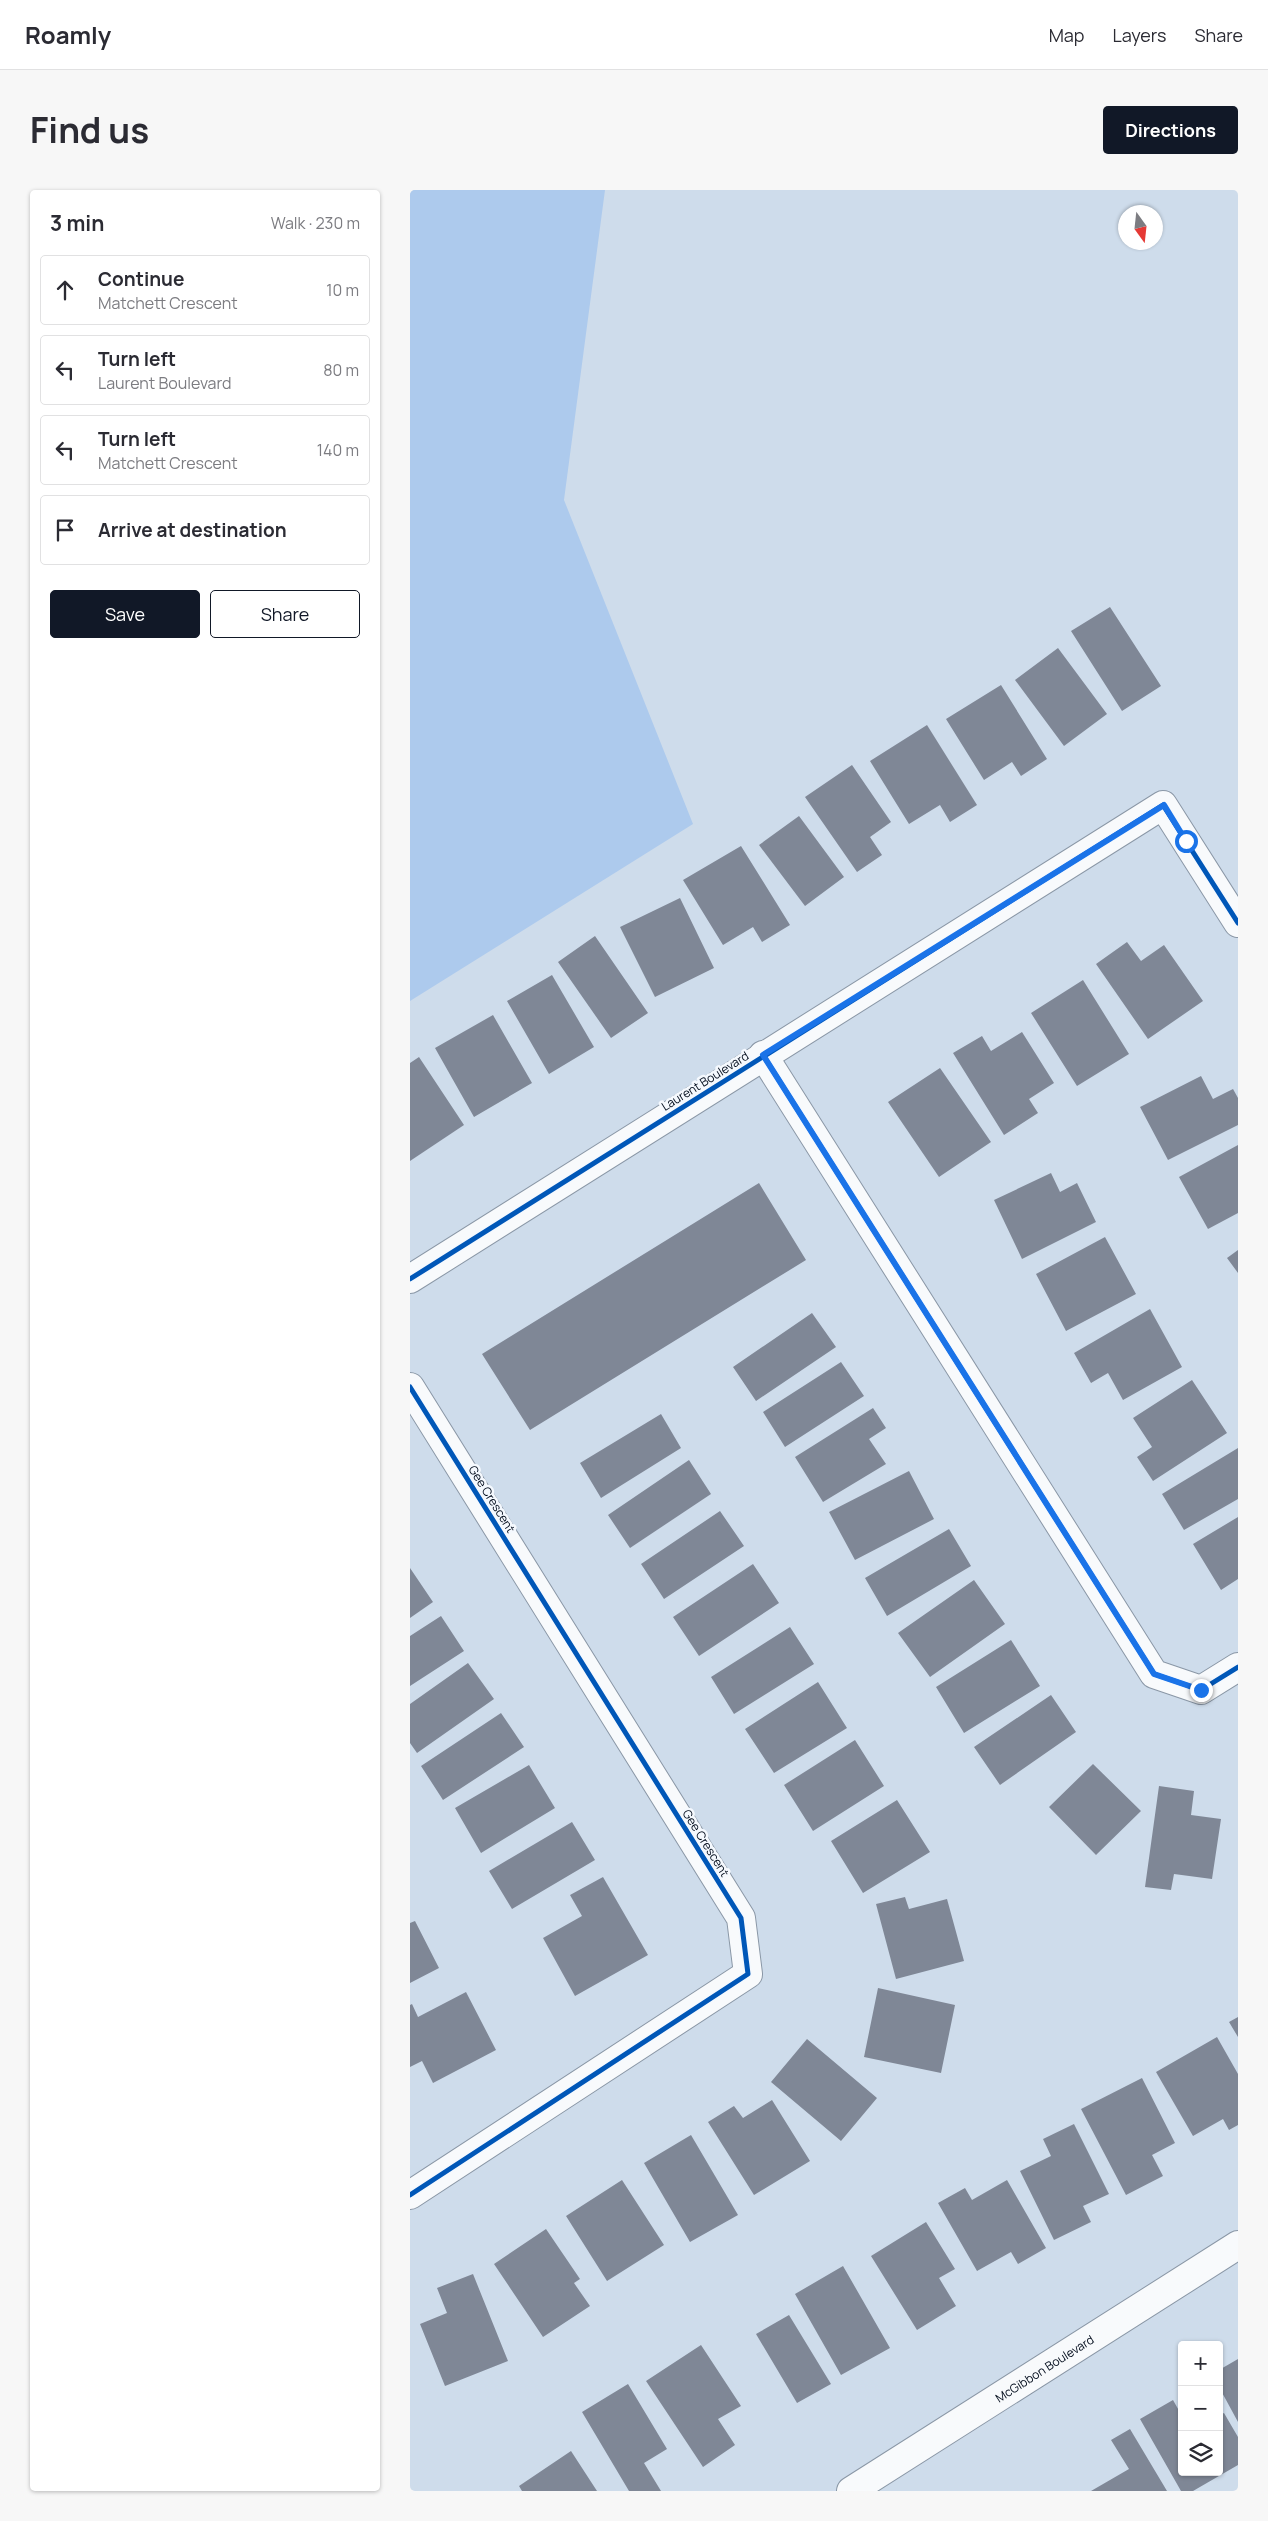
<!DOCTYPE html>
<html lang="en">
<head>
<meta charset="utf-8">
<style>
	body { margin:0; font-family:Manrope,sans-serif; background:#f7f7f7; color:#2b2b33 }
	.controls { position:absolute; right:15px; bottom:15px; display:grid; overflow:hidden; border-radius:5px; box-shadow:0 1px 4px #0004 }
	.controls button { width:45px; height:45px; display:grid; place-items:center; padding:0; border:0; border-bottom:1px solid #e1e1e2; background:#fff; color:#2b2b33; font:25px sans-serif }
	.compass { position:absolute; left:708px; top:15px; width:45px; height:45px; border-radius:50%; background:#fff; box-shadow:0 1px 4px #0004; rotate:165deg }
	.stop { position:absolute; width:15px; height:15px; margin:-11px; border:4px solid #1a73e8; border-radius:50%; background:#fff }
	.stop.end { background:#1a73e8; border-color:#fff; box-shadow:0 1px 5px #0008 }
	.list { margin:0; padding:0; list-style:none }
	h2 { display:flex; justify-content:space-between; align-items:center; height:65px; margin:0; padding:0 20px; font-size:21px }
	h2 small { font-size:16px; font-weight:400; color:#7c7c81 }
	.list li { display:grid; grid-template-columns:32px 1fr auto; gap:15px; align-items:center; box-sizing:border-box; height:70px; margin:0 10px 10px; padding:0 10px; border:1px solid #e1e1e2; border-radius:5px }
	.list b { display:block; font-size:19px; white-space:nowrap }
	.list p { margin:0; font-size:16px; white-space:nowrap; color:#7c7c81 }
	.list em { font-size:16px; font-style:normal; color:#7c7c81 }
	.actions { display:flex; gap:10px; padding:15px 20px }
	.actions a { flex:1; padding:11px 0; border:1px solid #111827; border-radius:5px; text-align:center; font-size:18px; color:#111827 }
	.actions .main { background:#111827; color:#fff }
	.icon { flex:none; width:28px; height:28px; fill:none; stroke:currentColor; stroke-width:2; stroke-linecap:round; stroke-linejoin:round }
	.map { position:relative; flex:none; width:828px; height:2301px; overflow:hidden; border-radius:5px }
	header { display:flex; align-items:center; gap:30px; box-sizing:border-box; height:70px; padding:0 25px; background:#fff; border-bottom:1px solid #e1e1e2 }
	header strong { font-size:24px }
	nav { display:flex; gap:28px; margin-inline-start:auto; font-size:18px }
	.intro { display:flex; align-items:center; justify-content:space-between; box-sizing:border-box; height:120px; padding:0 30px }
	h1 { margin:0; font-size:35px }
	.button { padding:12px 22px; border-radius:5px; background:#111827; color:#fff; font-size:18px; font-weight:700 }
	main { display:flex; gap:30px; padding:0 30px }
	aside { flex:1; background:#fff; border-radius:5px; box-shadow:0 1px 4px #0004 }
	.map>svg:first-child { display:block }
	.green { fill:#adcaed }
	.building { fill:#7f8796 }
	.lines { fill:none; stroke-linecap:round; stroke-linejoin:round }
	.minor-casing { stroke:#8a97a6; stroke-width:30 }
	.minor { stroke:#f8fafc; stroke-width:28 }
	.cycleway-casing { stroke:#f5f9fe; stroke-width:8 }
	.cycleway { stroke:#0057b8; stroke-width:5 }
	.route { stroke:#1a73e8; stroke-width:6 }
	.labels { text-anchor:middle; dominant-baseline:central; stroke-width:5; stroke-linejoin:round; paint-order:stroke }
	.street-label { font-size:12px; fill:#020c1c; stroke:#f5f9fe }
</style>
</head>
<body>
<header>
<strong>Roamly</strong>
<nav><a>Map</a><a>Layers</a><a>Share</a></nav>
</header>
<div class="intro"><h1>Find us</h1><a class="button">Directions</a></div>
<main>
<aside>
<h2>3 min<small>Walk · 230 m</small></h2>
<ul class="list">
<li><svg class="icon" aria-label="ahead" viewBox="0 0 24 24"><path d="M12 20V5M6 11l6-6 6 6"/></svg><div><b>Continue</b><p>Matchett Crescent</p></div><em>10 m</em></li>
<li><svg class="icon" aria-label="left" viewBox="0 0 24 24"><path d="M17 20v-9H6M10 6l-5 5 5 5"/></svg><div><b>Turn left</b><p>Laurent Boulevard</p></div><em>80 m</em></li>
<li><svg class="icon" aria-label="left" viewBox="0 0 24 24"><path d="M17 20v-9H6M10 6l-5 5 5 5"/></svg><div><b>Turn left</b><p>Matchett Crescent</p></div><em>140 m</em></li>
<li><svg class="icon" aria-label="arrive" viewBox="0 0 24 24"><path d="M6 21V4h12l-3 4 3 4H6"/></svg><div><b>Arrive at destination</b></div></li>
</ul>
<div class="actions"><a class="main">Save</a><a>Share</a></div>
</aside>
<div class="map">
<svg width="828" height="2301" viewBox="0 0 828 2301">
	<rect width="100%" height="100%" fill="#cedceb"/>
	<path class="green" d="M0 0H195L154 310 283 634 0 811Z"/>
	<path class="building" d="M700 417 751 496 712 521 661 441Z
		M648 458 697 524 654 556 605 490Z
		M591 495 637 569 611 586 602 572 574 590 536 529Z
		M517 535 567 615 540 632 530 615 499 634 460 571Z
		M442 575 481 632 460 647 472 665 447 682 395 607Z
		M389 626 434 687 395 716 349 655Z
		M331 656 380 735 352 752 343 737 313 755 273 690Z
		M270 708 304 778 245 807 210 737Z
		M185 746 238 823 201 848 148 772Z
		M717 752 731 771 754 755 793 811 738 849 686 774Z
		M142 785 184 857 139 884 97 811Z
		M673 790 719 864 667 896 621 823Z
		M83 825 122 893 64 927 25 858Z
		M612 842 644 893 619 909 628 923 594 945 543 863 572 846 581 861Z
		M9 867 54 935 0 971V873Z
		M530 878 581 952 529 987 478 912Z
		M791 886 803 909 823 899 828 908V935L758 970 730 917Z
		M828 955V1023L798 1039 769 987Z
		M641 983 650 1002 667 993 686 1032 612 1069 584 1010Z
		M349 993 396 1070 120 1240 72 1164Z
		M695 1047 726 1104 656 1141 626 1084Z
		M828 1060V1083L817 1068Z
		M740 1119 772 1177 713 1210 698 1183 681 1193 664 1163Z
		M402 1123 426 1157 346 1211 323 1177Z
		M431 1172 454 1206 375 1257 353 1222Z
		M782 1190 817 1243 743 1291 727 1267 742 1257 723 1228Z
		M463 1218 476 1238 459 1249 476 1274 413 1312 385 1267Z
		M251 1224 271 1258 191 1308 170 1273Z
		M828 1258V1309L774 1340 752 1304Z
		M279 1270 301 1304 220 1358 198 1325Z
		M499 1281 524 1329 445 1370 419 1322Z
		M310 1321 334 1356 254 1409 231 1374Z
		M828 1327V1389L811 1400 783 1354Z
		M539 1339 561 1376 477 1426 455 1388Z
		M343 1374 369 1413 289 1466 263 1427Z
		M0 1378 23 1412 0 1428Z
		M564 1390 595 1434 520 1487 488 1443Z
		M31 1426 54 1461 0 1496V1446Z
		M380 1437 404 1474 324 1524 301 1487Z
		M601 1450 630 1496 554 1543 526 1497Z
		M58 1473 84 1509 7 1563 0 1553V1514Z
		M408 1492 437 1538 364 1583 335 1539Z
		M641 1505 666 1542 590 1595 564 1557Z
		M91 1523 114 1557 33 1610 11 1576Z
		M445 1550 474 1596 403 1641 374 1595Z
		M683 1574 731 1621 686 1665 639 1617Z
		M119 1575 145 1618 71 1663 45 1618Z
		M749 1596 784 1601 781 1625 811 1629 802 1689 764 1684 761 1700 735 1697Z
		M487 1610 520 1662 453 1703 421 1651Z
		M162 1632 185 1670 102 1719 79 1681Z
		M193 1687 238 1765 165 1806 133 1748 172 1726 160 1705Z
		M495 1707 499 1719 537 1709 554 1771 486 1789 466 1714Z
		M5 1731 29 1778 0 1793V1733Z
		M468 1798 545 1815 531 1883 454 1867Z
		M56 1802 86 1860 23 1893 12 1871 0 1877V1815L2 1814 8 1827Z
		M828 1827V1847L819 1832Z
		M807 1847 828 1884V1935L819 1940 813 1929 783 1946 746 1882Z
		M397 1849 467 1908 431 1951 361 1892Z
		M732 1888 765 1953 742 1965 753 1986 716 2005 671 1919Z
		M362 1910 400 1971 344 2005 298 1932 324 1916 333 1928Z
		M664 1934 699 2004 673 2016 681 2032 644 2050 610 1981 641 1966 633 1949Z
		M281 1945 328 2025 280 2052 234 1973Z
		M212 1990 254 2055 197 2091 156 2026Z
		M597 1990 636 2058 608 2074 601 2062 567 2081 528 2013 555 1998 562 2010Z
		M516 2032 545 2079 529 2088 546 2116 507 2140 461 2066Z
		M136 2039 170 2089 164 2093 180 2116 133 2147 84 2074Z
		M433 2076 480 2158 431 2185 385 2104Z
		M63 2084 98 2171 35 2196 10 2134 37 2123 27 2098Z
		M379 2125 421 2194 387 2213 346 2144Z
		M291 2155 331 2216 308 2229 325 2255 293 2277 236 2191Z
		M828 2169V2232L809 2197V2180Z
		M218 2194 257 2259 234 2273 251 2301H219L172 2222Z
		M763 2210 772 2226V2282H809V2225L814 2223 828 2247V2275L783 2301H771L730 2229Z
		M720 2239 757 2301H681L719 2279 701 2250Z
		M161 2261 187 2301H112L109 2296Z"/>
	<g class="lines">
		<g class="minor-casing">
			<g id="minor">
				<path d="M353 865 744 1484 791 1500 828 1477"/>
				<path d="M0 1089 753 615 828 733"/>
				<path d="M0 1197 331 1728 338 1784 0 2005"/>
				<path id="s1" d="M441 2301 828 2055"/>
			</g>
		</g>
		<use href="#minor" class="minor"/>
		<g class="cycleway-casing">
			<path id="cycleway" d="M353 865 744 1484 791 1500 828 1477
				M0 1089 753 615 828 733
				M0 1197 331 1728 338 1784 0 2005"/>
		</g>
		<use href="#cycleway" class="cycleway"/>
	</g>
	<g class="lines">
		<path class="route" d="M776 651 754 615 353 865 744 1484 791 1500"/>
	</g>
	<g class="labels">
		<g class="street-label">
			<text transform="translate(295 891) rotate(-32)">Laurent Boulevard</text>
			<text transform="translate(82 1309) rotate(58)">Gee Crescent</text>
			<text transform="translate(296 1653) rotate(58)">Gee Crescent</text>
			<text stroke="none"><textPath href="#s1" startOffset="229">McGibbon Boulevard</textPath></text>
		</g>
	</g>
</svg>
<div class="controls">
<button>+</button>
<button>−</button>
<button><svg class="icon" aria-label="layers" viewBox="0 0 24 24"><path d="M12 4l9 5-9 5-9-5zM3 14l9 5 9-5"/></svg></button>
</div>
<svg class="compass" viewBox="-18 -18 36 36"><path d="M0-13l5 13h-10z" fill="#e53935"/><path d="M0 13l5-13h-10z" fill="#7c7c81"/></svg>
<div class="stop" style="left:776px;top:651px"></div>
<div class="stop end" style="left:791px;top:1500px"></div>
</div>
</main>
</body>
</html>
